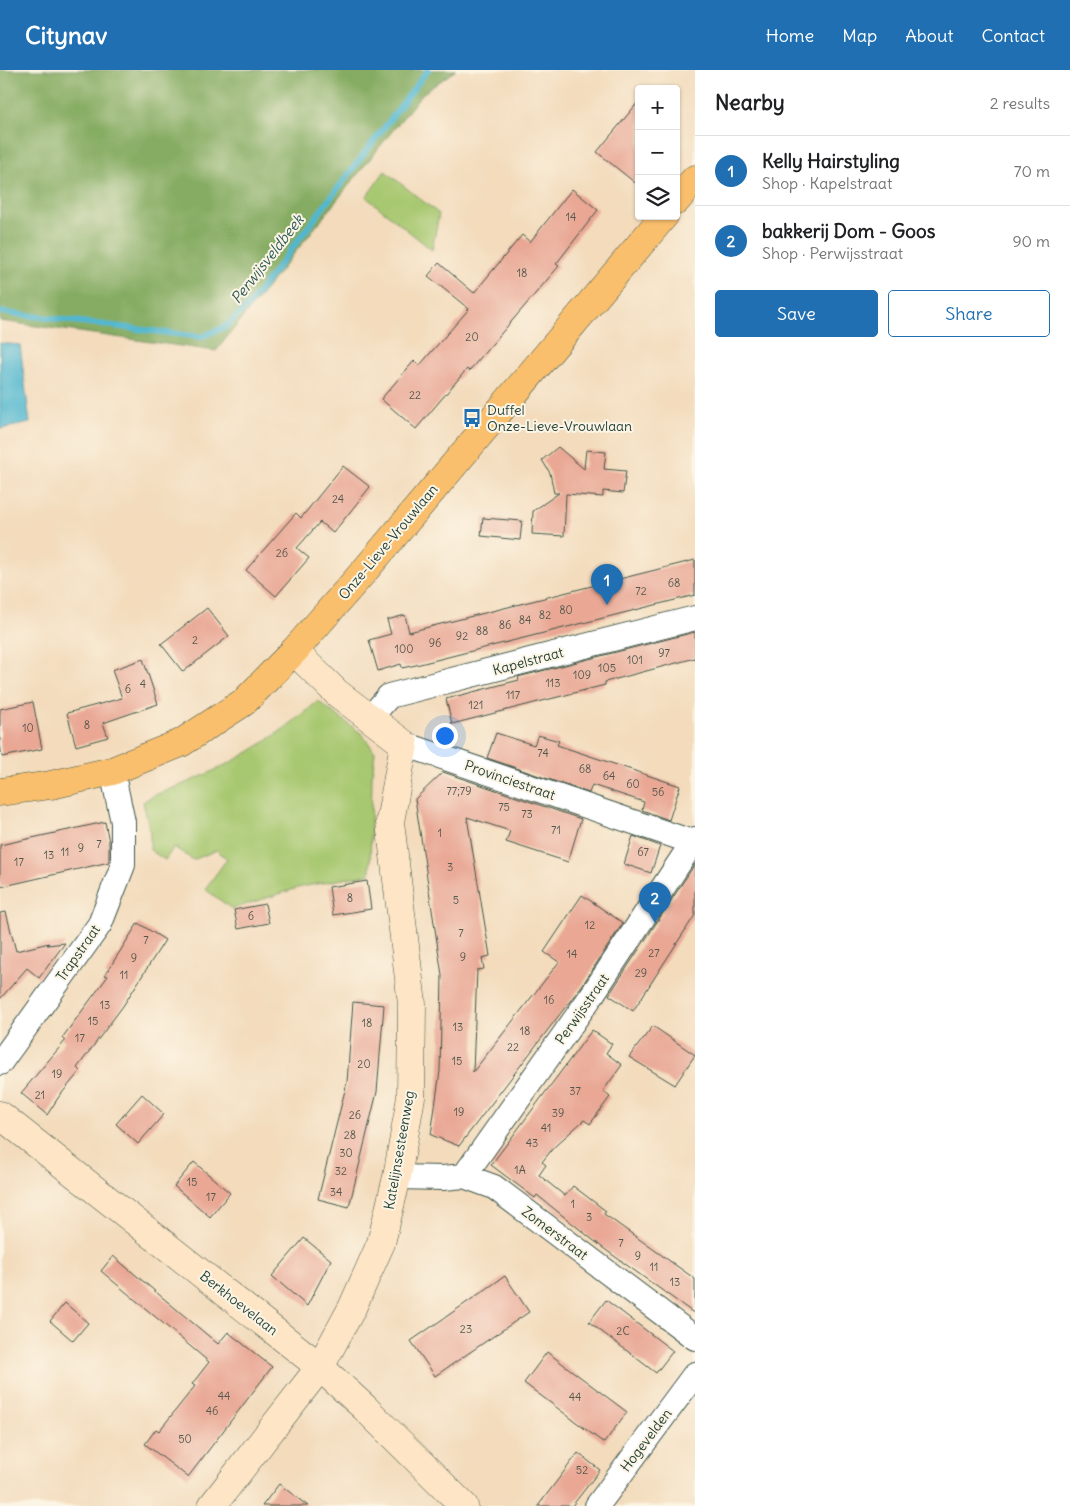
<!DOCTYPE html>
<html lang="en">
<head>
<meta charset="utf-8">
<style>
	body { margin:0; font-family:Delius,sans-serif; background:#f6f6f6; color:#202124 }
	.controls { position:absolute; right:15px; top:15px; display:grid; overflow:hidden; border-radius:5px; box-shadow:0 1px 4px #0004 }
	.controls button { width:45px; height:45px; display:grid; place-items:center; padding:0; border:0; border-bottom:1px solid #e0e0e0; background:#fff; color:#202124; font:25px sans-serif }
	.you { position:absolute; left:444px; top:665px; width:18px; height:18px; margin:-12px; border:4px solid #fff; border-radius:50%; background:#1a73e8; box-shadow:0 0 0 8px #1a73e833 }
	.badge { display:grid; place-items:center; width:32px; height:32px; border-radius:50%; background:#1f6fb2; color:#fff; font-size:16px; font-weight:700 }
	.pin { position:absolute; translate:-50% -41px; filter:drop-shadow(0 1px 2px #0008) }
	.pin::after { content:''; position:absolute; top:26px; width:18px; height:15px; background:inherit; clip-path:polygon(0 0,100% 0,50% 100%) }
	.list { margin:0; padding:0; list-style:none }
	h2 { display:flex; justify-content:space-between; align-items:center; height:65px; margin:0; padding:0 20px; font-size:21px }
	h2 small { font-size:16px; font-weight:400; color:#757577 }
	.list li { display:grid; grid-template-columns:32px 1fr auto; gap:15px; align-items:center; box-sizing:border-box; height:70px; padding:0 20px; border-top:1px solid #e0e0e0 }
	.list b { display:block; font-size:19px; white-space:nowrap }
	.list p { margin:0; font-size:16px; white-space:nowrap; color:#757577 }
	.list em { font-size:16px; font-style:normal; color:#757577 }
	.actions { display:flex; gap:10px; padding:15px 20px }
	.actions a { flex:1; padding:11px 0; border:1px solid #1f6fb2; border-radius:5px; text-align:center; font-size:18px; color:#1f6fb2 }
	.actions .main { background:#1f6fb2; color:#fff }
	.icon { flex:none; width:28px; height:28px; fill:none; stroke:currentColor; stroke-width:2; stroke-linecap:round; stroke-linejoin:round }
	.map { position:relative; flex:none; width:695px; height:1436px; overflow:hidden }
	header { display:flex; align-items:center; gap:30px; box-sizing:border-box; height:70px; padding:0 25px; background:#1f6fb2; color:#fff }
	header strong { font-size:24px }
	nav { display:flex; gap:28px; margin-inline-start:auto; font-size:18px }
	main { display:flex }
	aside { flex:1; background:#fff }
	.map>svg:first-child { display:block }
	.green { fill:#a7c870; stroke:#638252 }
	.forest { fill:#85ac62; stroke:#52744b }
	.water { fill:#51b7d0; stroke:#387a82 }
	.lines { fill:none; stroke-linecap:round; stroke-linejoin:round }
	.stream { stroke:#51b7d0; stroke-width:6 }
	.building { fill:#e9a794 }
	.street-casing { stroke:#3f5548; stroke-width:26 }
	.secondary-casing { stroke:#3f5548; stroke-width:29 }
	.primary-casing { stroke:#3f5548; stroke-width:29 }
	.street { stroke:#fff; stroke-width:24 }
	.secondary { stroke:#fde5c5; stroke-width:28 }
	.primary { stroke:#f9bf6d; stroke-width:28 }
	.labels { text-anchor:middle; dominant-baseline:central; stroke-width:4; stroke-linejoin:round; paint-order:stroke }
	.number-label { font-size:11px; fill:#52584c }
	.poi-label { font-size:14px; fill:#1f3d34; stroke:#fcf5e5; text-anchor:start }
	.street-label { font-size:14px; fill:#1f3d34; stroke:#fcf5e5 }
	.water-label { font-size:15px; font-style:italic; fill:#2c5c5b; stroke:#fcf5e5 }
</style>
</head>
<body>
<header>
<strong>Citynav</strong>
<nav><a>Home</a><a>Map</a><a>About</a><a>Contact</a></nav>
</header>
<main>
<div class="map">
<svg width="695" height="1436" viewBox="0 0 695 1436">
	<rect width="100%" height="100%" fill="#fcf5e5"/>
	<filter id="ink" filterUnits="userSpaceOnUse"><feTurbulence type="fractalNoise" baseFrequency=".02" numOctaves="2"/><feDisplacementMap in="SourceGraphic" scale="10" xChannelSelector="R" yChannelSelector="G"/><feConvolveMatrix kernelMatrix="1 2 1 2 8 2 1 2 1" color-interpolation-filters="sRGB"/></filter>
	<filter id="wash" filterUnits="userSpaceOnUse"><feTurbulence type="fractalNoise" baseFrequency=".0096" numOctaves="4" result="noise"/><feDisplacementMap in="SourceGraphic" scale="20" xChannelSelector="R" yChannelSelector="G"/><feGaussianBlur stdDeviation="1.12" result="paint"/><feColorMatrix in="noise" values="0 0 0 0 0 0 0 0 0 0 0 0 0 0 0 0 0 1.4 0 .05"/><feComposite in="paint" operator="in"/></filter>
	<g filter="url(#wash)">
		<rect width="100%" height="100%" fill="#f3dbbc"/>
		<path class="green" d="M385 101 439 144 432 180 366 127Z
			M318 631 362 664 375 682 372 707 370 804 301 817 232 839 205 819 227 789 217 780 193 790 174 777 165 790 150 780V761L143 732 152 726C219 702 264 678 318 631Z"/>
		<path class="forest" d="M0 0H456L422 24 216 281 0 251Z"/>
		<path class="water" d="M0 273 20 275 30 353 0 359Z"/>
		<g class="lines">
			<path class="stream" d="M0 242 201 267 225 257 248 236 428 0"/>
		</g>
		<g id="blocks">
			<path class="building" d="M639 31V116L597 82Z
				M572 119 598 140 556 194 559 196 469 301 467 299 416 359 381 329 414 291 419 296 469 239 428 206 439 193 474 223 522 165 530 172Z
				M558 377 584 399 586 380 606 382 604 399 626 401 623 423 603 421V427L566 424 564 466 532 464 533 441 559 423H554L550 403 542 390Z
				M343 396 370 417 333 463 320 452 297 478 309 488 276 526 246 500 296 443 301 448Z
				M483 448 522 451 520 470 481 466Z
				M695 490V525L416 595 402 598 401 594 378 601 369 570 391 564 387 550 405 545 409 562Z
				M207 538 229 566 183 602 161 574Z
				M695 562V588L605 612V615L452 654 446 629 519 610 518 607Z
				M143 589 158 634 103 653 108 667 76 676 67 643 122 628 112 600Z
				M33 632 42 679 2 687 0 674V639Z
				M496 663 534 675 538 665 559 671 557 675 680 716 669 750 642 740 644 732 592 715 589 723 487 688Z
				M443 702 581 749 568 792 506 772 510 761 467 747 490 886 482 888 484 899 477 900 473 1002 559 892 544 882 582 825 623 853 583 914 459 1076 431 1065 440 1001 442 905 415 729Z
				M105 752 109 772V792L0 817V775Z
				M633 766 660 776 651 803 624 794Z
				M695 794V845L633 941 609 925Z
				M367 811 371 839 333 845 329 817Z
				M265 834 269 853 238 859 234 840Z
				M6 842 16 881 49 873 47 875 65 873 39 908 27 898 0 929V843Z
				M138 853 165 870 123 936 77 998 80 1001 58 1028 47 1045 21 1023 65 971 62 968 108 906 105 905Z
				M353 932 384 935 377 1022 349 1137 318 1129 347 1012Z
				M653 956 695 985 675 1015 629 987Z
				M592 960 612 974 606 983 622 995 603 1021 610 1027 590 1054 584 1050 554 1077 542 1092 546 1095 539 1105 565 1126 573 1116 606 1141 604 1144 695 1209V1244L603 1178 537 1125 535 1128 491 1095Z
				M142 1024 164 1044 138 1074 116 1054Z
				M194 1092 230 1123 210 1147 174 1116Z
				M304 1168 331 1190 307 1236 272 1206Z
				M113 1186 218 1274 228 1262 272 1297 188 1407 145 1374 156 1359 159 1361 195 1316 192 1314 209 1292 101 1201Z
				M505 1206 529 1242 435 1306 411 1271Z
				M606 1230 673 1281 656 1303 589 1252Z
				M65 1233 88 1253 73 1271 50 1251Z
				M547 1282 627 1342 604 1373 524 1313Z
				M578 1383 600 1400 572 1436H538Z
				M279 1414 308 1436H262Z"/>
		</g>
	</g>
	<g filter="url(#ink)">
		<use href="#blocks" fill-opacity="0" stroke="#3f5548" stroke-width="1"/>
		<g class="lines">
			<g class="street-casing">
				<path id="street" d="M370 648 389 626 695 548
					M404 674 695 773
					M0 993 100 854 123 795V752L112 701
					M464 1106 590 928 695 769
					M397 1107 443 1108 464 1106 494 1117 695 1268
					M597 1436 695 1304"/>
			</g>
			<g class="secondary-casing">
				<path id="secondary" d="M0 1045 320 1297 365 1338 464 1436
					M212 1436 320 1297 352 1238 381 1173 397 1107 411 1027 412 934 390 752 404 674 337 623 294 581"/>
			</g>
			<g class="primary-casing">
				<path id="primary" d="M676 131 695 109
					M0 722 51 715 112 701 181 673 244 632 294 581 366 499 664 146"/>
			</g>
			<use href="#street" class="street"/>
			<use href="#secondary" class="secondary"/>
			<use href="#primary" class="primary"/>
		</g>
	</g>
	<defs>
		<g id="bus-bare" transform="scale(1.5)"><path d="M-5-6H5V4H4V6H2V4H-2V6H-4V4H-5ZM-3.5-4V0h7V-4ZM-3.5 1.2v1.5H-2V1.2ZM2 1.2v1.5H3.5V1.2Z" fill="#1f6fb2" stroke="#fcf5e5" stroke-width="2.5" paint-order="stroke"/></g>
	</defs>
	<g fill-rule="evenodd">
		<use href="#bus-bare" x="472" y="348"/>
	</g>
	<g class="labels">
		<g class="number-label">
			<text x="571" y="147">14</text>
			<text x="522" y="203">18</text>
			<text x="472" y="267">20</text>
			<text x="415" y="325">22</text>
			<text x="338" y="429">24</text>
			<text x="282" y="483">26</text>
			<text x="674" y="513">68</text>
			<text x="641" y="521">72</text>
			<text x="566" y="540">80</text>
			<text x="545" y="545">82</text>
			<text x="525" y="550">84</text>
			<text x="505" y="555">86</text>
			<text x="482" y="561">88</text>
			<text x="462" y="566">92</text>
			<text x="195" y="570">2</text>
			<text x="435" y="573">96</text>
			<text x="404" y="579">100</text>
			<text x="664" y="583">97</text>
			<text x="635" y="590">101</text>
			<text x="607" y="598">105</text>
			<text x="582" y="605">109</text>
			<text x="553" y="613">113</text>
			<text x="143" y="614">4</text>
			<text x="128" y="619">6</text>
			<text x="513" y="625">117</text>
			<text x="476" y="635">121</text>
			<text x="87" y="655">8</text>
			<text x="28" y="658">10</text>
			<text x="543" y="683">74</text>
			<text x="585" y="699">68</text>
			<text x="609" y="706">64</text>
			<text x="633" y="714">60</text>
			<text x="459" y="721">77;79</text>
			<text x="658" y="722">56</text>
			<text x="504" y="737">75</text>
			<text x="527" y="744">73</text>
			<text x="556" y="760">71</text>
			<text x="440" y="763">1</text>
			<text x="99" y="774">7</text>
			<text x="81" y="778">9</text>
			<text x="65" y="782">11</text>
			<text x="643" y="782">67</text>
			<text x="49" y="785">13</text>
			<text x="19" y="792">17</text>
			<text x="450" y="797">3</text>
			<text x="350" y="828">8</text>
			<text x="456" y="830">5</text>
			<text x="251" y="846">6</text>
			<text x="590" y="855">12</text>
			<text x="461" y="863">7</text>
			<text x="146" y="870">7</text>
			<text x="654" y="883">27</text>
			<text x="572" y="884">14</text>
			<text x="463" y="887">9</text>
			<text x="134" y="888">9</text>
			<text x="641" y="903">29</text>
			<text x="124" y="905">11</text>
			<text x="549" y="930">16</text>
			<text x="105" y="935">13</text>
			<text x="93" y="951">15</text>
			<text x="367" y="953">18</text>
			<text x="458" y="957">13</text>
			<text x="525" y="961">18</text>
			<text x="80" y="968">17</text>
			<text x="513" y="977">22</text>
			<text x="457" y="991">15</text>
			<text x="364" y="994">20</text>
			<text x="57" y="1004">19</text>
			<text x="575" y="1021">37</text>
			<text x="40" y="1025">21</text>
			<text x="459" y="1042">19</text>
			<text x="558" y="1043">39</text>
			<text x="355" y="1045">26</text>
			<text x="546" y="1058">41</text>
			<text x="350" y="1065">28</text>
			<text x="532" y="1073">43</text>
			<text x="346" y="1083">30</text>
			<text x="520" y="1100">1A</text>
			<text x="341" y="1101">32</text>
			<text x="192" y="1112">15</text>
			<text x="336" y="1122">34</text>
			<text x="211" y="1127">17</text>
			<text x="573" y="1134">1</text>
			<text x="589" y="1147">3</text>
			<text x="621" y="1173">7</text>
			<text x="638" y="1186">9</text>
			<text x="654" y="1197">11</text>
			<text x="675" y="1212">13</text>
			<text x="466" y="1259">23</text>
			<text x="623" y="1261">2C</text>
			<text x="224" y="1326">44</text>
			<text x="575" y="1327">44</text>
			<text x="212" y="1341">46</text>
			<text x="185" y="1369">50</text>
			<text x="582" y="1400">52</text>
		</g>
		<g class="poi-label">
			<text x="487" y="340">Duffel<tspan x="487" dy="16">Onze-Lieve-Vrouwlaan</tspan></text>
		</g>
		<g class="street-label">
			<text transform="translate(388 472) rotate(-50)">Onze-Lieve-Vrouwlaan</text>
			<text transform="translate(528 591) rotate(-15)">Kapelstraat</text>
			<text transform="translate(510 710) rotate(19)">Provinciestraat</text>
			<text transform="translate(78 883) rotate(-55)">Trapstraat</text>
			<text transform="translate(582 939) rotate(-55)">Perwijsstraat</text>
			<text transform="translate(399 1080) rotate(-80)">Katelijnsesteenweg</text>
			<text transform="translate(555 1163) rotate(37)">Zomerstraat</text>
			<text transform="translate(239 1233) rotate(38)">Berkhoevelaan</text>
			<text transform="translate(646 1370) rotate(-53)">Hogevelden</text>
		</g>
		<g class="water-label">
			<text transform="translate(267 189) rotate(-52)">Perwijsveldbeek</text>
		</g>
	</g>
</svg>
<div class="controls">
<button>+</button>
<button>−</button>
<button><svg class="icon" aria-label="layers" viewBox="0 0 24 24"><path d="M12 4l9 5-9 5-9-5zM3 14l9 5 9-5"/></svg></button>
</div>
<div class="you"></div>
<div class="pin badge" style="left:607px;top:535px">1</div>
<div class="pin badge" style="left:655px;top:853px">2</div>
</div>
<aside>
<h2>Nearby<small>2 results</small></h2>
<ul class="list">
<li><span class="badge">1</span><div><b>Kelly Hairstyling</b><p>Shop · Kapelstraat</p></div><em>70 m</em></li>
<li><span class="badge">2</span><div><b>bakkerij Dom - Goos</b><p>Shop · Perwijsstraat</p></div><em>90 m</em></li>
</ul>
<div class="actions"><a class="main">Save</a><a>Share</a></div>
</aside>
</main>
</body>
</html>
